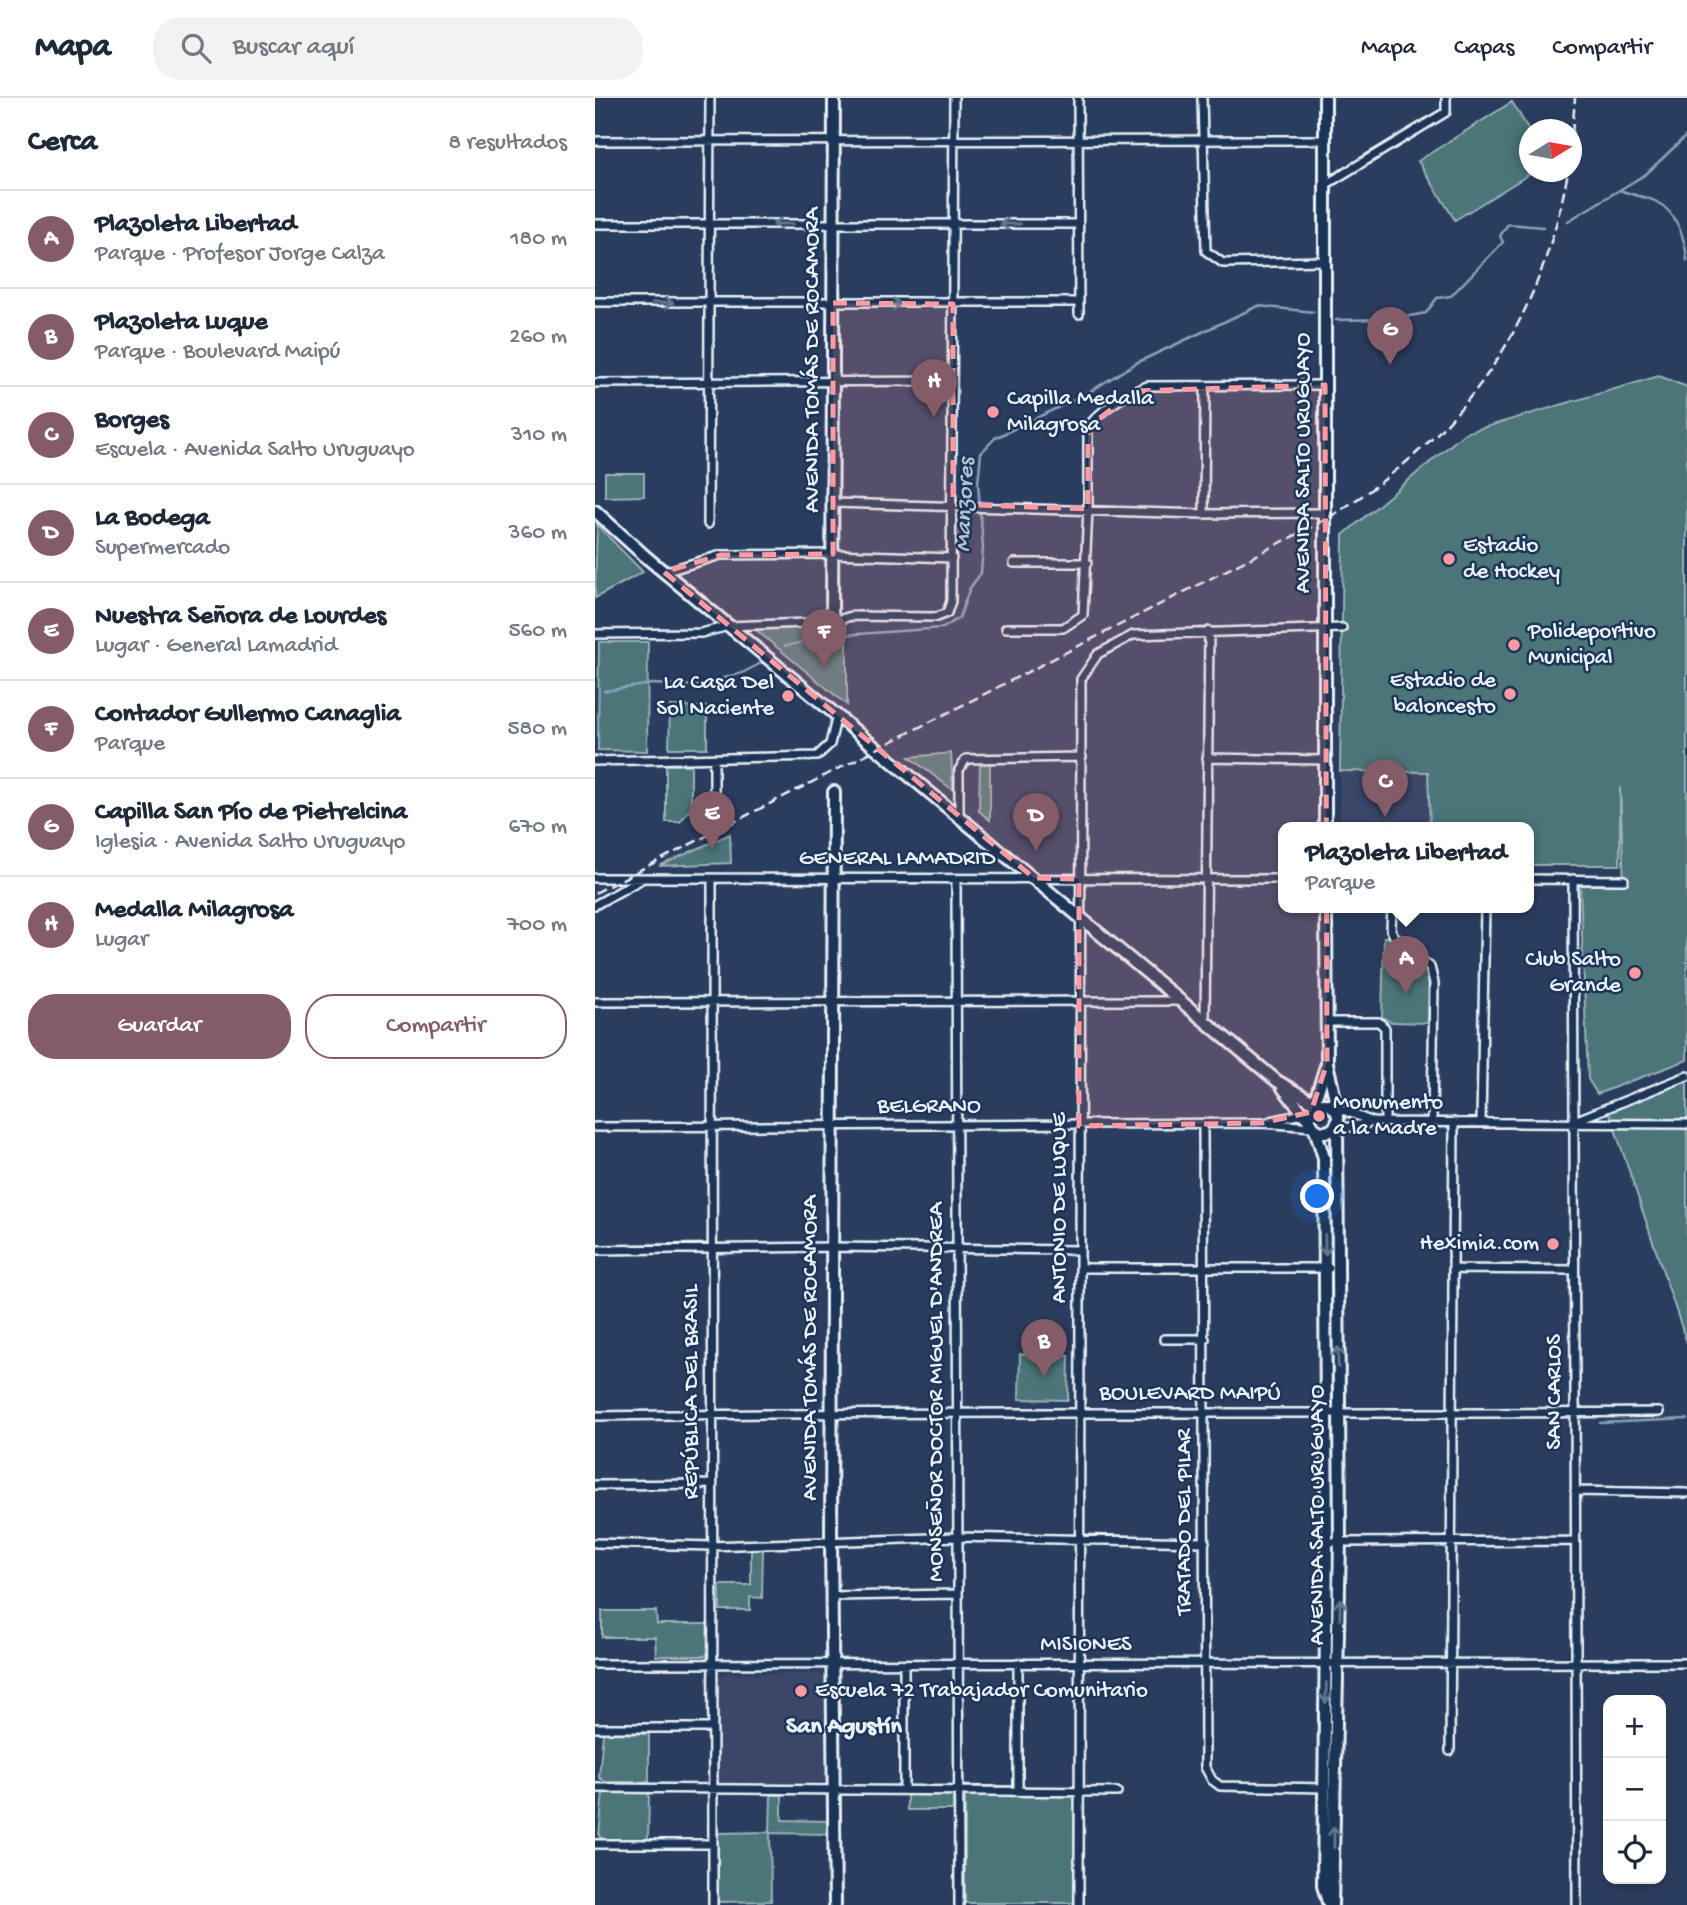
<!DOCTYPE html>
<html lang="es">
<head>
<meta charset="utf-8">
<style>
	body { margin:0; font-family:"Gochi Hand",sans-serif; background:#f2f2f3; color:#1f2937 }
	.controls { position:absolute; right:21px; bottom:21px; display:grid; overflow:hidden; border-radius:14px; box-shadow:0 4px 10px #0003 }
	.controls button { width:63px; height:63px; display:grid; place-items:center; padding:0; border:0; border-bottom:2px solid #e0e1e3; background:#fff; color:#1f2937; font:35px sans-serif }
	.compass { position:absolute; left:924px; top:21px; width:63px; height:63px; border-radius:50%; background:#fff; box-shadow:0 4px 10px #0003; rotate:79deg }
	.you { position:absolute; left:723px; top:1099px; width:24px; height:24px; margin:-18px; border:5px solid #fff; border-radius:50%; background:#1a73e8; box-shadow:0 0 0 10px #1a73e833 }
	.badge { display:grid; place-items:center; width:46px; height:46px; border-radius:50%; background:#845c67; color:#fff; font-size:23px; font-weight:700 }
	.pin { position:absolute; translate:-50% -58px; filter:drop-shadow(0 2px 4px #0008) }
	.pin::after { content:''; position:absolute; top:37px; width:24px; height:21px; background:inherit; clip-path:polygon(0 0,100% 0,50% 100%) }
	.popup { position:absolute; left:683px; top:724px; width:256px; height:91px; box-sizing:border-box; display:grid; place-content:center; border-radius:14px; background:#fff; filter:drop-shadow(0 2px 5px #0005); font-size:23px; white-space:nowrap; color:#747a83 }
	.popup b { font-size:26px; color:#1f2937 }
	.popup::after { content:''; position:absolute; left:50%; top:100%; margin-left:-14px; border:14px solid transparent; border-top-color:#fff }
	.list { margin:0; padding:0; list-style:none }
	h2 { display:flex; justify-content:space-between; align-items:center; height:91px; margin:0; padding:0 28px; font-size:30px }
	h2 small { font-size:23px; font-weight:400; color:#747a83 }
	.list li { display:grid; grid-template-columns:46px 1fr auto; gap:21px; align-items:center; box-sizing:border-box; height:98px; padding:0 28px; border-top:2px solid #e0e1e3 }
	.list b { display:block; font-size:26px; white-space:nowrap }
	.list p { margin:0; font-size:23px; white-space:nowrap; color:#747a83 }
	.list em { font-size:23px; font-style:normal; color:#747a83 }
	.actions { display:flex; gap:14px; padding:21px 28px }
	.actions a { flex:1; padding:16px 0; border:2px solid #845c67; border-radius:28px; text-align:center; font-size:24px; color:#845c67 }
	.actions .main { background:#845c67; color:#fff }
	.icon { flex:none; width:38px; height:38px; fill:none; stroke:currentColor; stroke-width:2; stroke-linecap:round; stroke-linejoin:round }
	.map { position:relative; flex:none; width:1092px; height:1807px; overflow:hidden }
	header { display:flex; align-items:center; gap:42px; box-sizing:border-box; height:98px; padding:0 35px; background:#fff; border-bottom:2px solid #e0e1e3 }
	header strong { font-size:33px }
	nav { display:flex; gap:38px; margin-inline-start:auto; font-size:24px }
	.search { width:490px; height:63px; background:#f2f2f3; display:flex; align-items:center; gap:18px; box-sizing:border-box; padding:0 24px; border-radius:28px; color:#747a83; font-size:26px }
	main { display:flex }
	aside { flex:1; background:#fff }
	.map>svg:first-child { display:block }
	.built { fill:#3b4769 }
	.green { fill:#4c7478; stroke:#9ab2b8; stroke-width:2 }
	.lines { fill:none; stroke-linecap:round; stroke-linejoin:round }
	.stream { stroke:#89a2bb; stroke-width:2.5 }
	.street-casing { stroke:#e8f1f8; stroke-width:12 }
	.secondary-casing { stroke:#e8f1f8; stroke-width:16 }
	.street { stroke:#1d3557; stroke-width:7 }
	.secondary { stroke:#1d3557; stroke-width:10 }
	.rail { stroke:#e8f1f8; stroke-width:2.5; stroke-dasharray:10 5; stroke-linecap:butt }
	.oneway { stroke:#64778f }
	.marked { fill:#ff9aa2; fill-opacity:0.2; stroke:#ff9aa2; stroke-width:5; stroke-dasharray:14 9; stroke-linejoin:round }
	.poi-dot { fill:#ff9aa2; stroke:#1d3557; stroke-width:2.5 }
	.labels { text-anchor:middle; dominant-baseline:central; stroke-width:5; stroke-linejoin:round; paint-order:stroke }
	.street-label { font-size:23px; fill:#e8f1f8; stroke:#1d3557 }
	.poi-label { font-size:23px; fill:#e8f1f8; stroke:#1d3557; text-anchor:start }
	.water-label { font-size:24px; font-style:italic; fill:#b1c3d4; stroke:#1d3557 }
	.neighbourhood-label { font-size:24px; font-weight:bold; fill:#e8f1f8; stroke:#1d3557 }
</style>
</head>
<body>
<header>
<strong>Mapa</strong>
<div class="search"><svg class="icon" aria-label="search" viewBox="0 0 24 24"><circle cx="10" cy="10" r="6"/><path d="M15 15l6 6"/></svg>Buscar aquí</div>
<nav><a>Mapa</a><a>Capas</a><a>Compartir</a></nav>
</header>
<main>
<aside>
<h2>Cerca<small>8 resultados</small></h2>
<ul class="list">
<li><span class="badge">A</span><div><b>Plazoleta Libertad</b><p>Parque · Profesor Jorge Calza</p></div><em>180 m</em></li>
<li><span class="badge">B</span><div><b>Plazoleta Luque</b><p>Parque · Boulevard Maipú</p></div><em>260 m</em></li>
<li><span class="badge">C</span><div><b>Borges</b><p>Escuela · Avenida Salto Uruguayo</p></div><em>310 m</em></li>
<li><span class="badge">D</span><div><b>La Bodega</b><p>Supermercado</p></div><em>360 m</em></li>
<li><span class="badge">E</span><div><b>Nuestra Señora de Lourdes</b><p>Lugar · General Lamadrid</p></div><em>560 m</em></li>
<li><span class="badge">F</span><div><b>Contador Gullermo Canaglia</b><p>Parque</p></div><em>580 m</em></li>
<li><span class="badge">G</span><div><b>Capilla San Pío de Pietrelcina</b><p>Iglesia · Avenida Salto Uruguayo</p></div><em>670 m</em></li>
<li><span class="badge">H</span><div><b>Medalla Milagrosa</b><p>Lugar</p></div><em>700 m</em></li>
</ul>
<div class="actions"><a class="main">Guardar</a><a>Compartir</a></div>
</aside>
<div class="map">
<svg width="1092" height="1807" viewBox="0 0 1092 1807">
	<rect width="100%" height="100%" fill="#2b3d5f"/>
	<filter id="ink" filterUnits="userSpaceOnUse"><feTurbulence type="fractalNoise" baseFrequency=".0143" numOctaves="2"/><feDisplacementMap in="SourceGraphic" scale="14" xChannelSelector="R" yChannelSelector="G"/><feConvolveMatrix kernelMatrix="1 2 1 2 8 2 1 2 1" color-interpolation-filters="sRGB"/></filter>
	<g filter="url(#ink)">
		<path class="built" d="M745 673 833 674 835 730H745Z
			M129 1575 225 1576 233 1584V1684L124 1685 123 1581Z"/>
		<path class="green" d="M917 4 934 32V74H938L860 122 823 63Z
			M1064 278 1092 289V962L1002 996 993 981 985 787 1029 786 1025 689V767H934V730H835L833 674 745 673 748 437 870 335Z
			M10 375H49V398L10 399Z
			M2 427 48 474 0 500V496Z
			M246 526 252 541V607L156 528Z
			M4 544H53L52 653 3 652Z
			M75 608 112 609V650H74Z
			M356 655 358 692 314 659Z
			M385 662H395V722L384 713Z
			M71 667H96V710L85 724H71Z
			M135 736 136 765 64 768Z
			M789 839 797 840 834 873 833 925 796 924 787 919Z
			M1092 983V1245L1014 1013Z
			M425 1256 474 1258 473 1302 424 1301Z
			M156 1449 168 1450 167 1500 155 1499V1512H125V1487H156Z
			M7 1513H61L62 1526H114V1555L110 1558H61L60 1539H7Z
			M8 1635 54 1636V1684H10L4 1679Z
			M8 1694 54 1695 53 1743H10L4 1738Z
			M312 1696H358V1712H312Z
			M176 1697H187V1722L233 1723V1736L175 1735 176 1803 123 1804V1735L175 1734Z
			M370 1698H480V1805H370Z"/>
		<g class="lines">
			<path class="stream" d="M1025 92C1036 97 1053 99 1062 104 1082 114 1091 143 1092 163
				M973 123 1051 76 1092 37
				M741 222 799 221 831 215 842 200 856 198 908 144 905 138 913 126 948 129
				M190 548 234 538 348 530 364 520 375 490 386 475 388 449 383 385 386 355 400 340 491 296 541 265 663 208 719 214
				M9 593 57 586 101 588 147 575 168 564
				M1005 1325 1092 1321"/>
			<g class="street-casing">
				<path id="street" d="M483 0 484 216
					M607 0 611 153 628 165 730 163
					M0 43 730 42
					M730 87 851 14V0
					M0 126H483
					M0 204H482
					M0 285 357 283
					M239 405 609 416 730 415
					M609 416 610 289
					M113 426 115 0
					M419 465H492
					M69 474 126 457 238 456 357 460
					M411 530H468L488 517 493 411V329C506 311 531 296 552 288L730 287
					M0 536 106 535 134 528 237 524 256 518 342 519 352 515 356 503 359 0
					M612 660 731 662
					M0 663 222 658 235 646 242 617
					M119 707V661
					M364 718V672L371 661 487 659
					M0 780 688 781
					M117 781 118 1807
					M361 781 364 1807
					M934 781 1029 782
					M978 781 982 1807
					M0 807 45 782
					M797 810 796 832 799 838 835 869 839 885 837 1025
					M0 904 584 903
					M610 923 614 533
					M732 924H784L790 930V1025
					M740 1009 778 1024
					M982 1022 1092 978
					M675 1023 716 1014
					M886 1024 890 810
					M608 1028 610 1669 617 1682 625 1688 731 1690
					M0 1029 667 1025 718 1029
					M735 1033 778 1024 1092 1026
					M0 1152 237 1149 485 1152
					M485 1170H734
					M858 1171 979 1172
					M569 1241H610
					M0 1318C355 1312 709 1317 1064 1314
					M0 1387 117 1386
					M980 1393 1092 1395
					M732 1444 980 1443
					M0 1445 117 1448 363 1439 610 1444
					M237 1498 362 1496
					M0 1566 1092 1565
					M309 1566V1692
					M423 1566V1693
					M0 1630H117
					M855 1653 859 1024
					M0 1690 522 1694
					M0 1746H117
					M484 1807 486 581 503 556 538 537 747 530"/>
			</g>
			<g class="secondary-casing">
				<path id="secondary" d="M730 0V730
					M0 413 51 459 682 983 723 1007
					M237 524 239 0
					M239 694 236 1444 240 1807
					M731 810 732 965 743 1015
					M688 990 715 1024
					M715 1020a14 14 0 1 1 28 0a14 14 0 1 1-28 0Z
					M718 1009 731 968
					M720 1031 729 1060 732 1444 728 1788 734 1807
					M737 1807 745 1443 742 1026"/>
			</g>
			<use href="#street" class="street"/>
			<use href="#secondary" class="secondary"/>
			<path class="rail" d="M976 50 980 0
				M0 795 730 422C869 337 943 234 973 74"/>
		</g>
		<defs><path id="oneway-shaft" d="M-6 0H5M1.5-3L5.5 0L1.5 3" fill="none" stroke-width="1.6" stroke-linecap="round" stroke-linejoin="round" transform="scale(1.75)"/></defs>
		<g class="oneway">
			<use href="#oneway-shaft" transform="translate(188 126) rotate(180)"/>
			<use href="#oneway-shaft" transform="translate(415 126) rotate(180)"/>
			<use href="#oneway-shaft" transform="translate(68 205) rotate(1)"/>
			<use href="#oneway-shaft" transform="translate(296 206)"/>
			<use href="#oneway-shaft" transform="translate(730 1147) rotate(89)"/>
			<use href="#oneway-shaft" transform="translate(743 1259) rotate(-91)"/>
			<use href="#oneway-shaft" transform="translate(745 1511) rotate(-90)"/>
			<use href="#oneway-shaft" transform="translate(731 1595) rotate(92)"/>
			<use href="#oneway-shaft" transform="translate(739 1739) rotate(-90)"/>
		</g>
	</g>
	<path class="marked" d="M238 205 358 206V406L493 411V329L540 293 730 287 732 965 716 1014 667 1025 484 1028V781L439 780 69 474 126 457 238 456Z"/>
	<g class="poi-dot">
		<circle cx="398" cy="314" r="7"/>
		<circle cx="854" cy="461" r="7"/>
		<circle cx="919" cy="547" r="7"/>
		<circle cx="915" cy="596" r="7"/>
		<circle cx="193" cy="598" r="7"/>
		<circle cx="1040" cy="875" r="7"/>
		<circle cx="724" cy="1018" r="7"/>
		<circle cx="958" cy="1146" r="7"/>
		<circle cx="206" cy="1593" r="7"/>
	</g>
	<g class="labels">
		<g class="street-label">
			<text transform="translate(218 262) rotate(-90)">AVENIDA TOMÁS DE ROCAMORA</text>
			<text transform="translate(709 365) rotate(-90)">AVENIDA SALTO URUGUAYO</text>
			<text x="302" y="761">GENERAL LAMADRID</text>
			<text x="334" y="1009">BELGRANO</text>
			<text transform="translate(465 1110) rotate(-90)">ANTONIO DE LUQUE</text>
			<text transform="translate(216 1250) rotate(-90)">AVENIDA TOMÁS DE ROCAMORA</text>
			<text transform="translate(97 1294) rotate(-90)">REPÚBLICA DEL BRASIL</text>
			<text transform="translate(342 1294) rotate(-90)">MONSEÑOR DOCTOR MIGUEL D'ANDREA</text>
			<text transform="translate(960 1294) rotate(-90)">SAN CARLOS</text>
			<text x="595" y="1296">BOULEVARD MAIPÚ</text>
			<text transform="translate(723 1417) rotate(-90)">AVENIDA SALTO URUGUAYO</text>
			<text transform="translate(590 1424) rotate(-90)">TRATADO DEL PILAR</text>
			<text x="491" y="1547">MISIONES</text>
		</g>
		<g class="poi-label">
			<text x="412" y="301">Capilla Medalla<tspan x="412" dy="26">Milagrosa</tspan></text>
			<text x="868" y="448">Estadio<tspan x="868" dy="26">de Hockey</tspan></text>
			<text x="933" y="534">Polideportivo<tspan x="933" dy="26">Municipal</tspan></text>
			<text x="901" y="583" text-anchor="end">Estadio de<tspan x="901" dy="26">baloncesto</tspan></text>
			<text x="179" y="585" text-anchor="end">La Casa Del<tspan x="179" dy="26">Sol Naciente</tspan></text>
			<text x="1026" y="862" text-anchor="end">Club Salto<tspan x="1026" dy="26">Grande</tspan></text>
			<text x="738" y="1005">Monumento<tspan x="738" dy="26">a la Madre</tspan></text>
			<text x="944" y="1146" text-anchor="end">Heximia.com</text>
			<text x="220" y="1593">Escuela 72 Trabajador Comunitario</text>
		</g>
		<g class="water-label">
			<text transform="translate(371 407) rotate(-88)">Manzores</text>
		</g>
		<g class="neighbourhood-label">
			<text x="249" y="1629">San Agustín</text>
		</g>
	</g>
</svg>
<div class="controls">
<button>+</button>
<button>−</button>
<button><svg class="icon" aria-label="locate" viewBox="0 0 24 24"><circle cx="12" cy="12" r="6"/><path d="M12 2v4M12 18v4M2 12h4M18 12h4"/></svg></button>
</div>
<svg class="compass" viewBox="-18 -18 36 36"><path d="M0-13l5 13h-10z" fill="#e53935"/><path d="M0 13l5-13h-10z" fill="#747a83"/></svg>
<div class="you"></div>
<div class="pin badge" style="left:811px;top:896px">A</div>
<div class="popup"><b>Plazoleta Libertad</b>Parque</div>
<div class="pin badge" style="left:449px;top:1279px">B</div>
<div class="pin badge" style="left:790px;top:719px">C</div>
<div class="pin badge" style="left:441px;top:753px">D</div>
<div class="pin badge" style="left:117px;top:751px">E</div>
<div class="pin badge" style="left:229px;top:569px">F</div>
<div class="pin badge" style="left:795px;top:267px">G</div>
<div class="pin badge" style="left:339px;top:319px">H</div>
</div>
</main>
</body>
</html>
